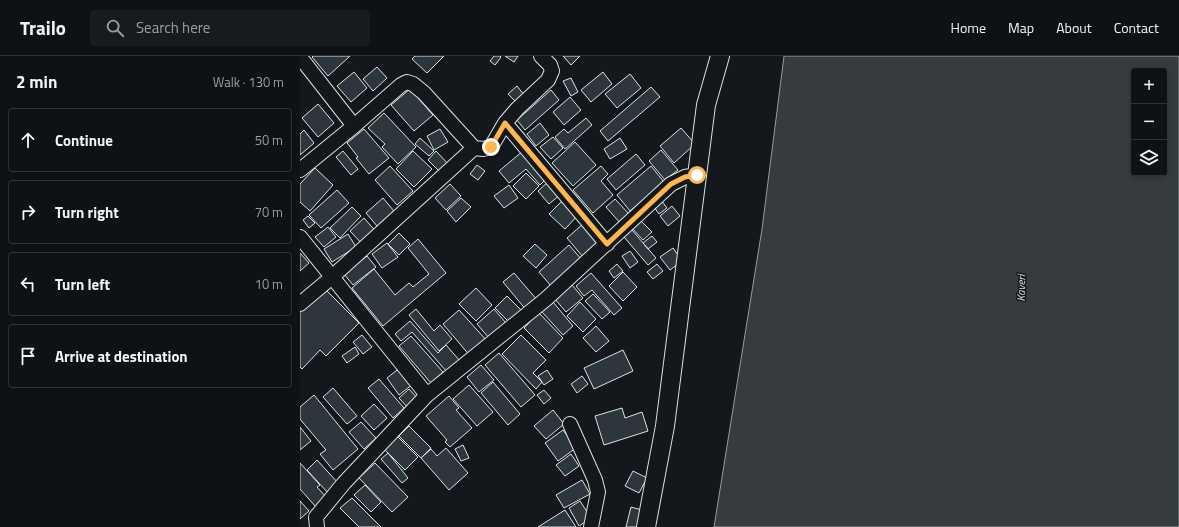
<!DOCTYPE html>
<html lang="en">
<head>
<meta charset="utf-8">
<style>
	body { margin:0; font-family:"Titillium Web",sans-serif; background:#181b1e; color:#f1f3f6 }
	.controls { position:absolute; right:12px; top:12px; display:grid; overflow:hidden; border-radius:4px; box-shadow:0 2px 6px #0003 }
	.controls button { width:36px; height:36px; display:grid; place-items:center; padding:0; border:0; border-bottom:1px solid #2f3234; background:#0f1215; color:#f1f3f6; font:20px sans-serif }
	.stop { position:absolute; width:12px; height:12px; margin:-9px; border:3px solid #ffb74d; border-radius:50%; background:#fff }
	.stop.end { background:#ffb74d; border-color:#fff; box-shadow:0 1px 4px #0008 }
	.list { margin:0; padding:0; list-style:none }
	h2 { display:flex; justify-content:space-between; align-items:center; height:52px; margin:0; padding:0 16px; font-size:17px }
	h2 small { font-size:13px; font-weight:400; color:#9b9ea0 }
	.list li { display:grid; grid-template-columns:26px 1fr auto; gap:12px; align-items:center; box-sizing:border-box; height:64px; margin:0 8px 8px; padding:0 8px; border:1px solid #2f3234; border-radius:4px }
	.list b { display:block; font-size:15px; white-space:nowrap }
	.list em { font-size:13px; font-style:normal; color:#9b9ea0 }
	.icon { flex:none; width:22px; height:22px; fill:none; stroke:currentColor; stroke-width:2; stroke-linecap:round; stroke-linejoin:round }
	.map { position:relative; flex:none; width:879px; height:471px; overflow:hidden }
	header { display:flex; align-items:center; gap:24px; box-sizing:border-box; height:56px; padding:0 20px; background:#0f1215; border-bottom:1px solid #2f3234 }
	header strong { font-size:19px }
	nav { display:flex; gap:22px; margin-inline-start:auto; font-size:14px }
	.search { width:280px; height:36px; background:#181b1e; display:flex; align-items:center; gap:10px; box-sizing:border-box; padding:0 14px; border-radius:4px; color:#9b9ea0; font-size:15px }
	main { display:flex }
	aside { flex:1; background:#0f1215 }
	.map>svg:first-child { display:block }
	.water { fill:#363b3e; stroke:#939e99; fill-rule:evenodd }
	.building { fill:#2c363c; stroke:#d8e6dc }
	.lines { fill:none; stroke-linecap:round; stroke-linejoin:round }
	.minor-casing { stroke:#d8e6dc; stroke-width:16 }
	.tertiary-casing { stroke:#d8e6dc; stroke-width:20 }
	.minor { stroke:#14181c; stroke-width:14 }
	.tertiary { stroke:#14181c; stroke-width:18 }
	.route { stroke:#ffb74d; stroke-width:5 }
	.labels { text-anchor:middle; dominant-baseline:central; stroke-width:3; stroke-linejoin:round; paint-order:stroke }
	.water-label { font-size:11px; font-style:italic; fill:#d8e6dc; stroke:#14181c }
</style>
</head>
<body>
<header>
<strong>Trailo</strong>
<div class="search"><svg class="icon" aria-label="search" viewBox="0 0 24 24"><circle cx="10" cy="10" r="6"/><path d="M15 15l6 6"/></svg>Search here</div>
<nav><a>Home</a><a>Map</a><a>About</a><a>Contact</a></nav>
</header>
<main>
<aside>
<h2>2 min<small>Walk · 130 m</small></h2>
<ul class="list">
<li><svg class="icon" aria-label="ahead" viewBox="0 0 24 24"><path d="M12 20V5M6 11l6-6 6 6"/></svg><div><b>Continue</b></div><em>50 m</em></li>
<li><svg class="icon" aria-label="right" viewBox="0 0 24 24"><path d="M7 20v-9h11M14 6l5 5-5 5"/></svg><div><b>Turn right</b></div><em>70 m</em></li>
<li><svg class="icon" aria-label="left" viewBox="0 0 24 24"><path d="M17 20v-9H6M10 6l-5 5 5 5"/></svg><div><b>Turn left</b></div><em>10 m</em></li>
<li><svg class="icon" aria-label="arrive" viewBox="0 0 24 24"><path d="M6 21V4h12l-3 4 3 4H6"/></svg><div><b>Arrive at destination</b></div></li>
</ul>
</aside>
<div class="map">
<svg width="879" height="471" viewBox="0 0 879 471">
	<rect width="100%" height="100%" fill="#14181c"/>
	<path class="water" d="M484 0H879V471H414L462 173ZM834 15H864V117H834Z"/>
	<path class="building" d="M13 0H50L28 20 12 1Z
		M115 0H144L127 17 112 3Z
		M194 0H200L201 1 195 9 190 5Z
		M205 0H218L214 6Z
		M263 0H280L271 9Z
		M77 11 87 22 73 35 63 23Z
		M54 16 67 32 51 46 37 30Z
		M303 16 312 28 291 46 281 34Z
		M330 18 341 32 317 52 305 38Z
		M271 22 278 36 271 40 263 25Z
		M217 30 224 39 216 46 208 38Z
		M351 31 360 41 308 85 300 75Z
		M110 33 133 59 114 75 91 49Z
		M251 34 259 44 225 74 217 64Z
		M270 41 281 54 264 69 253 56Z
		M18 48 34 67 18 81 2 62Z
		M84 57 116 91 98 108 82 91 85 88 68 72Z
		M286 62 292 69 265 93 255 81 264 73 268 77Z
		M240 67 249 79 236 90 227 78Z
		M381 72 395 88 374 107 360 90Z
		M64 73 89 102 69 118 56 102 58 101 47 87Z
		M140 73 148 86 134 94 127 80Z
		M4 74 14 87 0 99V78Z
		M253 81 263 92 251 103 240 91Z
		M120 82 134 95 129 100 115 88Z
		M320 82 327 93 310 103 304 93Z
		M275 86 296 109 273 130 252 107Z
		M361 94 378 114 365 124 349 105Z
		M43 95 58 113 51 119 36 101Z
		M113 95 132 113 114 131 96 113Z
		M136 95 149 109 141 117 128 104Z
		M223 95 247 122 240 129 226 113 209 127 199 115Z
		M336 98 345 109 316 134 307 123Z
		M177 109 185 115 178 124 170 118Z
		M90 110 113 135 97 149 75 124Z
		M301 110 308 118 301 125 313 139 293 157 273 134Z
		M351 110 364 126 330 155 317 139Z
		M15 112 33 129 10 155 0 146V128Z
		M226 117 239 130 226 143 213 130Z
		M249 125 261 138 249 148 238 135Z
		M150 128 161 140 146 154 135 142Z
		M209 129 218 142 204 152 194 140Z
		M37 134 49 147 21 172 9 159Z
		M83 142 94 155 77 170 66 157Z
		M161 142 171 151 156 166 147 155Z
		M265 142 280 157 265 173 249 158Z
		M315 143 330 159 321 168 306 151Z
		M361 144 367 152 359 158 354 151Z
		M372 150 380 160 368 170 360 160Z
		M52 151 61 160 40 182 30 172Z
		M8 160 15 167 9 172 3 164Z
		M64 162 78 178 64 190 50 175Z
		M339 163 352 176 343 184 330 170Z
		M283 168 299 188 283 201 267 182Z
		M28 171 36 181 24 191 15 181Z
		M332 174 356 202 348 209 324 181Z
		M99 177 110 188 99 199 88 188Z
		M48 178 56 191 32 206 24 193Z
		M352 180 357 186 348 193 343 187Z
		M118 183 146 217 83 270 52 232 74 213 95 239 109 227 113 231 129 218 108 192Z
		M87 187 98 201 82 212 72 198Z
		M235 188 247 199 236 212 223 200Z
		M269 189 282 204 252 231 239 216Z
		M373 192 382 205 370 214 360 201Z
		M330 195 338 206 330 212 322 200Z
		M0 197 9 207 0 215Z
		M67 200 76 211 53 229 44 218Z
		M317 208 323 215 314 222 309 215Z
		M357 208 363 215 353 223 347 216Z
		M323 216 337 231 323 245 309 230Z
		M214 217 238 245 227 255 203 226Z
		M291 217 322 252 314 259 292 234 284 240 276 230Z
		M272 229 283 242 266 256 255 243Z
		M24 232 59 267 26 300 20 294 2 313 0 311V256Z
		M176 232 192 249 176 265 159 248Z
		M293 238 310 256 302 263 285 245Z
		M207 240 221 254 209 266 195 252Z
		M253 246 273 270 263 279 242 256Z
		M280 246 296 263 283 276 267 260Z
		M116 253 134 275 140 269 152 283 139 295 109 259Z
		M194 253 206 267 189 282 177 268Z
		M159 254 188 286 171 301 143 268Z
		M239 257 263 282 249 297 224 272Z
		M110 265 138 297 146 289 160 305 147 316 112 276 101 285 95 278Z
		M296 270 309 285 296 296 283 282Z
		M62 279 72 291 63 298 53 286Z
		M221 279 246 304 233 317 242 326 236 333 202 298Z
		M111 280 143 316 131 327 99 290Z
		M55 291 59 298 47 307 42 300Z
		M323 294 333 315 294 333 284 312Z
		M199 297 235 339 221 351 185 309Z
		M181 309 194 324 179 336 167 321Z
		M101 311 113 328 99 339 87 322Z
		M247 314 253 323 244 329 238 320Z
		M282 320 288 328 277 337 271 328Z
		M79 323 104 352 93 362 68 332Z
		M193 326 220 358 208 369 181 337Z
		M169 329 193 356 177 370 153 343Z
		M33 332 57 360 47 368 23 341Z
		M109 333 118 343 108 352 99 342Z
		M244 334 251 342 244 348 237 339Z
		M14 339 58 393 33 414 20 398 26 394 0 363V351Z
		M149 340 159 352 156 354 172 372 150 391 145 386 147 384 126 360Z
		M74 348 87 362 74 374 61 360Z
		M322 352 325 362 342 356 348 375 304 389 295 360Z
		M253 354 264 368 246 383 234 370Z
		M61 366 76 382 64 393 49 376Z
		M109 370 131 392 121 402 99 380Z
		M0 371 11 385 0 394Z
		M263 374 276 392 258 405 245 387Z
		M97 380 118 401 105 414 84 393Z
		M163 389 169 402 161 405 155 393Z
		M146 392 168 417 149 434 121 402 131 393 137 400Z
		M88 397 108 422 102 427 81 403Z
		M271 398 279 410 265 420 256 409Z
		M17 404 39 428 28 437 7 414Z
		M0 407 20 429 17 431 26 441 16 451 0 433Z
		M75 407 108 441 92 456 59 422Z
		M333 415 347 422 339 437 325 430Z
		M282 424 290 438 264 452 256 439Z
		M65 429 81 446 71 456 54 439Z
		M52 442 81 471H59L40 452Z
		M0 445 9 455 0 463Z
		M280 445 291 462 279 470 269 452Z
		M331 451 342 454 337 471H326Z
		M265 454 276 471H238Z"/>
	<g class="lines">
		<g class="minor-casing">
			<path id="minor" d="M241 0 250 9 252 15 248 24 217 53 205 67 307 188
				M0 1 54 70
				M0 114 54 70 101 29 107 26 113 28 124 37 174 92 183 93 191 91 205 67
				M0 181 127 339
				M0 248 32 221 174 92
				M270 368 295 424 298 436 291 471
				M17 471 16 461 44 427 127 339 246 243 371 128 385 121 397 119"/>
		</g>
		<g class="tertiary-casing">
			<path id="tertiary" d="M346 471 365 370 406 49 420 0"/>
		</g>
		<use href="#minor" class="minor"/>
		<use href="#tertiary" class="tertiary"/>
	</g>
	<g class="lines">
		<path class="route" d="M191 91 205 67 307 188 371 128 385 121 397 119"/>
	</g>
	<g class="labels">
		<g class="water-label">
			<text transform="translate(721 232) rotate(-89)">Kaveri</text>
		</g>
	</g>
</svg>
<div class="controls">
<button>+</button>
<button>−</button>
<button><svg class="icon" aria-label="layers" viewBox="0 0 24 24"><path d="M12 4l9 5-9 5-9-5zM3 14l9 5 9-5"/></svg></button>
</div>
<div class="stop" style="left:397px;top:119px"></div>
<div class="stop end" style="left:191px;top:91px"></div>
</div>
</main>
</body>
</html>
